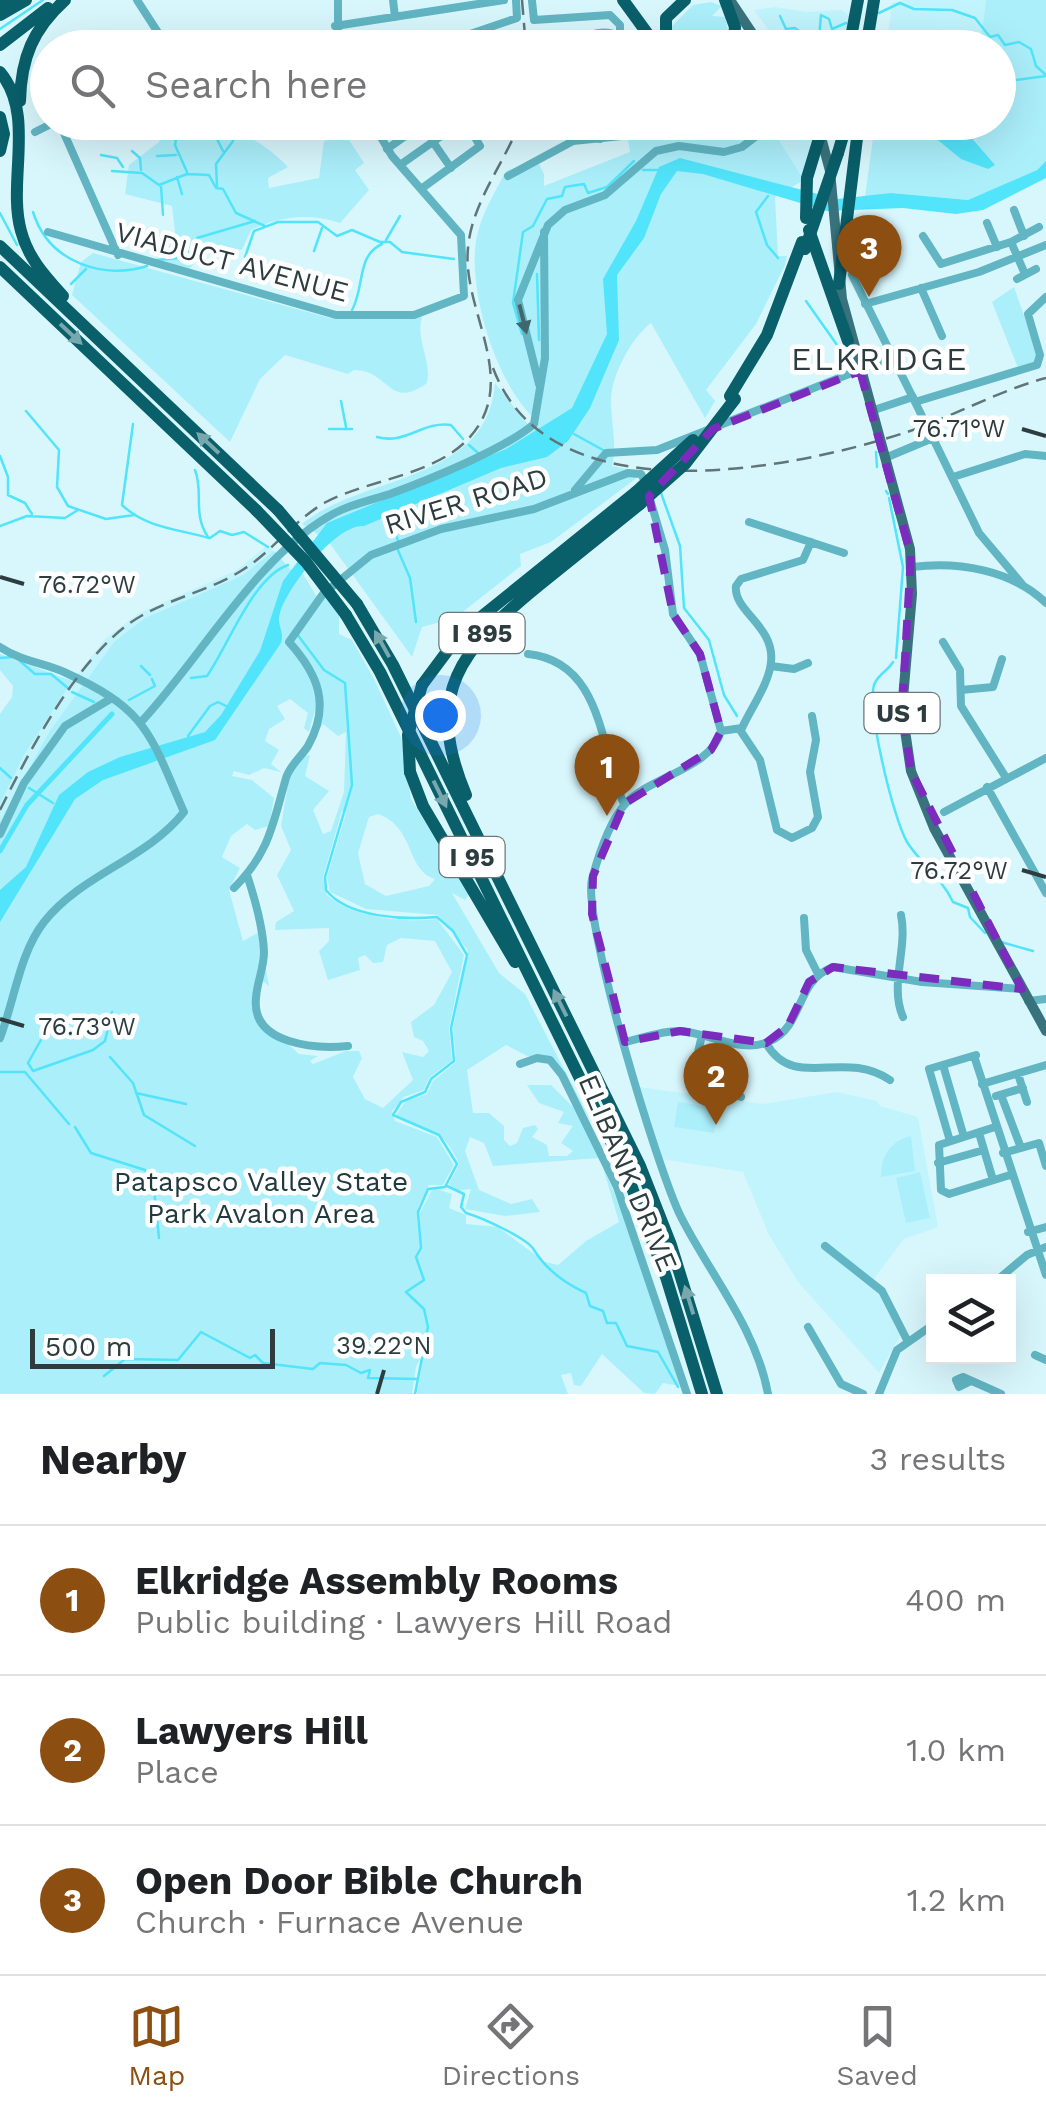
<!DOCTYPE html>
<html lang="en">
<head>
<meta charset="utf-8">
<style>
	body { margin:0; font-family:"Work Sans",sans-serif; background:#f2f2f2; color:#202124 }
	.controls { position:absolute; right:30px; bottom:30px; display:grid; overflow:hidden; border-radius:0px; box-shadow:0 10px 40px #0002 }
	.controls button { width:90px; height:90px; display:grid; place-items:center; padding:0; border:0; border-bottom:2px solid #e0e0e0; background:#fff; color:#202124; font:50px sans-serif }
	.scale { position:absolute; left:30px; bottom:25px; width:245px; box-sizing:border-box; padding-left:10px; border:5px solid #2d3d3f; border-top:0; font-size:28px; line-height:35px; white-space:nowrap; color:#2d3d3f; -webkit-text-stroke:8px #fff; paint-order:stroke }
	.you { position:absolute; left:440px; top:715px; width:35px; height:35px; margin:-25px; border:8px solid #fff; border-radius:50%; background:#1a73e8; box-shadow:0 0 0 15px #1a73e833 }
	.badge { display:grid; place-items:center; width:65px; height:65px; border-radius:50%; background:#8c4f11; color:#fff; font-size:32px; font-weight:700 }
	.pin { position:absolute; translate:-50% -82px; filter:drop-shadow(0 2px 5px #0008) }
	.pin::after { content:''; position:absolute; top:52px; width:35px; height:30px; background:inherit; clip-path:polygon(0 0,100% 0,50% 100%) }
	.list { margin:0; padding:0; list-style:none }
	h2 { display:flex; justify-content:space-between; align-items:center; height:130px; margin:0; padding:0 40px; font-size:42px }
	h2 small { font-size:32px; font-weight:400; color:#757577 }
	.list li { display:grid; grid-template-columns:65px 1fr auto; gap:30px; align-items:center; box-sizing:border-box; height:150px; padding:0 40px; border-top:2px solid #e0e0e0 }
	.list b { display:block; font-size:38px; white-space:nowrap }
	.list p { margin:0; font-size:32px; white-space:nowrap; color:#757577 }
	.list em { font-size:32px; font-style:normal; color:#757577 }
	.icon { flex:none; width:55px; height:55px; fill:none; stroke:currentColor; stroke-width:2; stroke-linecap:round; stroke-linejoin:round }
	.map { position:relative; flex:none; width:1046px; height:1394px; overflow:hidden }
	.search { position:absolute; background:#fff; box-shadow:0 10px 40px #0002; left:30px; right:30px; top:30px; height:110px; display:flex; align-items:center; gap:25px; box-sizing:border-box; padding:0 35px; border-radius:55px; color:#757577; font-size:38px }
	.sheet { height:580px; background:#fff }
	nav { display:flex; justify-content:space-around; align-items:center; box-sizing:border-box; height:140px; border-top:2px solid #e0e0e0; background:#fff; font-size:28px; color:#757577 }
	nav a { display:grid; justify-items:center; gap:5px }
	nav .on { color:#8c4f11 }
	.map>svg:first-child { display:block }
	.built { fill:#c2f4fd }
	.green { fill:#abeffb; fill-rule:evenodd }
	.water { fill:#51e4fa }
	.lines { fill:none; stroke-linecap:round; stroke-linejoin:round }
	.stream { stroke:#51e4fa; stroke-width:2.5 }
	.canal { stroke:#51e4fa; stroke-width:5 }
	.minor { stroke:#62b5c3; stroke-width:8 }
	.major { stroke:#38737d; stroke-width:10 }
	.highway { stroke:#095f6a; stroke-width:12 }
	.rail { stroke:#607578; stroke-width:2.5; stroke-dasharray:15 8; stroke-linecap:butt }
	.highway-bridge { stroke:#095f6a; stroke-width:12 }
	.oneway { fill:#40676d }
	.oneway2 { fill:#78a7ad }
	.marked { fill:none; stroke:#7b2cbf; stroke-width:8; stroke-dasharray:20 12; stroke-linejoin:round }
	.ticks { fill:none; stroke:#2d3d3f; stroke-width:4 }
	.labels { text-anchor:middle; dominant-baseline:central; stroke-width:9; stroke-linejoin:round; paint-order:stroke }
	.shield { fill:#fff; stroke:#6c7779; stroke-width:2.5 }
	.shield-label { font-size:25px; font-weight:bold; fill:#2d3d3f }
	.street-label { font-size:28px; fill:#2d3d3f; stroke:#fff }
	.park-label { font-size:28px; fill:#223a3f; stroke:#fff }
	.quarter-label { font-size:32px; letter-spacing:2.5px; fill:#2d3d3f; stroke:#fff }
	.ticks-label { font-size:25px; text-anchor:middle; fill:#2d3d3f; stroke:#fff; stroke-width:9; stroke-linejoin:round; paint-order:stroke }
</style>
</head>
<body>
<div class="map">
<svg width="1046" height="1394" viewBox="0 0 1046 1394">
	<rect width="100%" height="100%" fill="#d8f7fd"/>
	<path class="built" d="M904 0H986L980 47H886L892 3Z
		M775 7 808 12 842 10 853 18 843 47H781L754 10Z
		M768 123H807L815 137 804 180Z
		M268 545 274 551 243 575 155 613 114 642 49 732 0 821V804L11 782 6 778 67 676 74 679 105 639 139 613 235 571Z
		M639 1087 763 1104 837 1092 877 1101 880 1106 918 1117 938 1227 904 1239 870 1284 886 1303 900 1336 879 1373 798 1282 769 1235 743 1172 662 1159Z"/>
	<path class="green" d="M986 0H1046V161L1037 170 968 200 891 193 865 197 875 123 998 122V48L980 47Z
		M711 2 722 6 712 16 725 17 729 36 726 47H675L670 42V28L693 5Z
		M190 122C230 123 261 139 288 167L268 178 269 188 319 178 324 141 346 135 364 163 355 170 369 190 340 223C309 213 281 216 251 230L242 250 210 245 188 271 162 265 175 231 172 206 125 194 129 165 159 142 164 124Z
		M668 123 719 135 753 123H768L804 180 775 197 778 256H787L785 265 756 324 706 390 715 401 705 418 651 323C631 338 609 379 611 405 612 428 617 443 612 466L632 470 638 477 551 542 520 554 521 566 455 618 422 627 412 657 328 541 302 524C363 474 488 483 495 383L529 426 535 419C496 384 466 287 477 236 482 213 495 192 506 171L537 160 544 174V186L630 152 628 139Z
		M93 253 330 318 422 317C415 340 432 360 427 383 389 411 389 370 354 370L348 374 285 355 260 379 230 442 72 295 81 262Z
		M1014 287 1038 355 1035 363 1018 368 992 302Z
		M274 551 290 569 301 571 320 602 326 596 339 616V634L352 640 374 679 401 737 411 799 469 894 465 900 452 893 499 973 525 994 593 1125 552 1057 527 1056 506 1045 467 1070 473 1113H489L504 1126V1140L510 1146 517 1143 523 1128 535 1125 538 1129 532 1137 547 1145 549 1156H567L573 1151 561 1143 573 1126 558 1123 564 1112 539 1103 527 1085H551L575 1109 599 1158 493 1166 484 1143 470 1137 465 1151 479 1190 511 1204 532 1199 540 1212 505 1216 465 1209 471 1189 455 1191 449 1184 459 1164C444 1126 424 1131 396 1115L406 1101 427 1094 433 1081 456 1062 453 1028 468 950 438 915 366 909 330 892 327 877 346 813 342 811 323 877 327 895C353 918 403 923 437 919L464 955 449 1028 452 1060 429 1078 424 1090 404 1097 392 1111 395 1121 437 1137 454 1165 443 1185H429L418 1208 421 1251 420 1213 433 1188 452 1194 449 1208 466 1215V1224L498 1227 545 1262 558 1265 586 1241 619 1222 602 1164 630 1230 680 1386 663 1383 655 1394 644 1393 602 1354 581 1386 574 1385 571 1373 561 1375 568 1394H417L424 1350 416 1367 412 1394H0V821L49 732 114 642 145 618 243 575ZM315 670 323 699 317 733 323 724 338 736 346 732 344 792 331 831 323 834 313 810 329 791 305 776 310 755 302 756 289 778 281 826 291 850 277 875 294 911 276 922 275 930 329 928V941L319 951 328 980 360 970 358 958 365 955 373 963 383 962 387 945 401 938 435 941 452 972 434 1005 411 1022 414 1037 423 1041 429 1051 423 1057 402 1052 413 1080 383 1108 365 1099 353 1077 362 1058 359 1051H346L313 1064 310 1061 318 1056 299 1054 257 1016 260 979 269 986 259 932 243 941 229 890 240 868 222 857 231 836 247 824 255 830 269 826 274 798 252 780 232 776 234 771 249 775 264 768 281 772 271 764 279 750 265 741 269 729 285 719 277 706 290 699 308 713 304 728 309 732 318 699 309 672ZM378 814C416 828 405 869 435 879L429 886 386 896 365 884 358 853 369 817Z
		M0 654 72 681 24 755 0 804V714L12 697 13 686 0 670Z
		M678 1102 718 1108 714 1133 674 1127Z
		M911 1136 915 1171 881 1177C881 1156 890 1141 911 1136Z
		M920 1172 930 1218 906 1223 896 1178Z"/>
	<path class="water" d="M941 123 969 135 995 165 988 169 961 159 917 123Z
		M680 158 837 199 891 193 968 200 1037 170 1046 161V178L983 210 956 214 903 208 827 211 703 174 677 171 661 194 644 238 617 275 619 340 590 408 568 441 547 457 501 468 364 526C337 523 287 587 280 613 276 625 285 631 281 643L215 740 103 780 75 799 0 922V890L26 867 59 795 88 772 120 757 205 732 221 715 260 651 283 581 327 523 506 449 572 408 607 334 603 279 636 221 659 167Z"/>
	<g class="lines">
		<path class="stream" d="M952 10 975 18 990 37 998 35 1005 45 1019 42 1031 49 1036 66 1046 75
			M879 13 900 3 914 9 951 10
			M780 16 786 29 795 28 813 41 819 39 821 15 829 19 832 29 846 23
			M0 29 43 0
			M1009 81 1046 76
			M179 122 175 145 187 172
			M203 122 212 129 223 151
			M132 151 140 158 141 170
			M101 155 117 158 123 167
			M157 156 176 155
			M643 170H657
			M112 171 142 173 159 185 187 174 209 175 216 188 223 189 236 213 265 226
			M177 177 182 194
			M161 186 163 215
			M217 186 216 164 233 141
			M768 196 756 212 767 245 778 258
			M33 212C50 266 108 279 147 266
			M0 213 17 245
			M386 240 400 216
			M314 251 322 228
			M245 257 254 231 278 222H318L337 236 352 230 380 242H390L402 252 454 259
			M156 260 179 258 194 249 197 238 255 221
			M537 274 539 340
			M71 284 86 269
			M806 301 842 352
			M352 310C365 287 356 256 382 244
			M522 334 513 303 523 232 533 226 547 199 562 196 565 187 584 184 588 193 607 187 634 161
			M341 401 346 427
			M26 411 59 450 57 487 68 506 106 519 134 515
			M133 424 122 505C146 528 178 529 209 538
			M329 429H352
			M574 434 603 450
			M377 437C406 445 422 421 451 425L463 439
			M469 445 478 453
			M876 452 877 467
			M0 456 8 477V495L25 503 32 514
			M195 470C204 493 192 513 208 537
			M886 491 888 494
			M661 493 680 546 684 608 709 640 724 695 737 716
			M889 498 903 567 896 658
			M389 511 398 541
			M0 526 27 516 65 518 78 510
			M210 538 220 531 232 535 244 532 268 547
			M397 548 410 578 416 622
			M297 634 324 670 345 683 352 785 325 877 326 890C348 918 405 920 437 917L453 931 467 955 451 1028 454 1061 431 1079 425 1092 401 1102 393 1115 439 1135 457 1164 445 1187 428 1189 418 1212 421 1248 416 1257 424 1280 406 1292 424 1309 428 1327 415 1394
			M0 658 13 657
			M20 661 35 674H51L69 689
			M893 662C887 672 878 674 874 685 867 709 893 818 907 842 921 864 942 878 953 902L968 908 970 917 985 933
			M141 666 150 675
			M191 678 207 676C228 646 253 577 288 565
			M72 692 94 702
			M129 700 155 686 152 679
			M188 736 210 706 218 702 226 706
			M0 768 11 778
			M29 788 53 803
			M1001 942 1033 951
			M46 1031 28 1063 33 1071 93 1050 105 1041 112 1012
			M110 1057 133 1083 144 1115 195 1146
			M0 1072H25L69 1124
			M136 1093 186 1104
			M75 1127 91 1153 145 1170 154 1189 159 1238
			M447 1186 464 1194 461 1207 466 1213C480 1217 528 1238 534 1250 546 1269 564 1283 586 1293L590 1306 603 1311 607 1323H616L627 1346 658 1352 678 1387
			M104 1376 125 1359 178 1360 201 1332 250 1358 255 1355 263 1363 313 1369 320 1363 346 1365 361 1373 370 1370 368 1378 417 1379"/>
		<path class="canal" d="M0 851 27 805 112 714"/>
		<path class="minor" d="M137 0 168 48
			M338 0V48
			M393 0 395 17
			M532 1 534 20 610 15 620 25V36
			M335 26 504 0
			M429 48 517 18 516 0
			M567 48C590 32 612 23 632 48
			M59 122 118 255
			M599 122 600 139
			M681 122 720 132 748 122
			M35 132 55 122
			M433 142 451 168
			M387 149 425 122
			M400 165 461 122
			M508 176 573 141 631 135 662 122
			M421 189 480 146 466 122
			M1014 210 1024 236
			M987 223 997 247
			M48 232 336 315H414L464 296 461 235 392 156 372 122
			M923 236 941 264 1011 242 1039 227
			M1011 242 1025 274
			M852 275 922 416
			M1017 279 1036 269
			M921 288 942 336
			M865 304 979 272 1046 245
			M539 384 518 300 548 225 565 210 605 195 656 151 679 146 724 152 742 147 755 137 753 122
			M915 402 1037 365 1040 355 1028 314 1046 297
			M871 411 913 397
			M928 428 979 533 1022 584
			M885 458 933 438
			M953 477 1025 454 1046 456
			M575 490 606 453 657 450 892 357
			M649 496 665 550 673 614 700 654 721 731C711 769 651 776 626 803 610 820 598 857 592 879 582 921 658 1171 681 1217 711 1276 756 1328 768 1394
			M749 522 844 553
			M912 567C958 561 1012 570 1046 603
			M943 642 960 670 961 706 1005 776
			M0 647C23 662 41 662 64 672 148 710 149 732 184 812 147 859 82 874 44 922 20 952 14 1002 0 1038
			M528 654C604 662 600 751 624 804
			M771 666 794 669 808 663
			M961 690 993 687 1002 659
			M142 721C199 660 255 560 326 518 345 506 368 501 390 494 428 480 505 449 534 424L545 358 544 232
			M740 730 760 760 777 830 792 838 812 828 818 817 810 772 816 740 812 716
			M721 731 742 728C751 708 769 684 771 662 775 626 733 611 736 586L741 579 803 560 811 542
			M987 787 1046 893
			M944 812 1046 758
			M0 834 24 783 65 726 112 698
			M247 875C255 899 263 927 264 952 264 968 257 982 256 998 251 1045 317 1049 348 1046
			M234 888C270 852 273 823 286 778 290 765 301 757 308 746 331 705 318 674 289 642L323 594 371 555 441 529 534 509 628 473 641 474 646 483
			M901 915C908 949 889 985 903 1017
			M804 918 806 950 818 974
			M1028 1001 1046 999
			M702 1035 696 1061 702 1086 741 1097
			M625 1042C642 1038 661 1031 679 1031 708 1032 742 1055 770 1041 804 1026 795 981 833 967L922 982 1022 989
			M766 1043C794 1092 843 1048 890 1080
			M974 1056 1046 1275
			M520 1064 537 1058 550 1060 562 1075 617 1187 687 1394
			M943 1065 964 1137
			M1018 1074 1027 1102
			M982 1084 1046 1065
			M1001 1095 1021 1148
			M996 1096 1023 1088
			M995 1127 939 1145 941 1190 949 1194 1010 1175
			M979 1133 993 1180
			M950 1141 929 1069 976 1055
			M1003 1153 1039 1143 1046 1166
			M938 1163 984 1150
			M1028 1232 1046 1227
			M825 1246 882 1291 907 1340
			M995 1282 1027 1255 1046 1247
			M808 1327 841 1384 863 1394
			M1035 1355 1046 1360
			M969 1382 959 1387 956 1380 963 1377 1001 1394
			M879 1394 897 1350 934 1324"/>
		<path class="major" d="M730 0 762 48
			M817 122 830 171 842 299 910 549 912 594 902 710 911 771 934 828 1046 1031"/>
		<path class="highway" d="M623 0 658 48
			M725 0 735 27 733 48
			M0 4 9 0
			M0 15 26 0
			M0 45 48 8
			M666 48V18L685 0
			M745 48 761 36
			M849 48 858 0
			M866 48 874 0
			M0 72C36 115 7 181 21 231 28 258 45 276 63 296
			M20 101C21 58 33 29 65 0
			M0 117 4 134 0 151
			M838 153 847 122
			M809 230 848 341
			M0 246 278 510
			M0 267 256 510
			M839 284 859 122
			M730 396 767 335 802 242
			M357 604 393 665 640 1166 671 1245 717 1394
			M346 615 380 672 626 1172 666 1277 702 1394
			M422 685 460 634 636 492
			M410 772 423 806 515 962
			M466 795C423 693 461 649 538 586 572 559 606 531 640 504"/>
		<path class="rail" d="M522 0 526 48
			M493 368C549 518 789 470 904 433 953 417 997 391 1046 378
			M0 810C30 750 81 650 141 616 174 597 212 590 244 569 274 550 295 519 326 502 374 477 448 475 479 425 513 370 462 306 468 248 472 202 504 164 520 122"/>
		<path class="highway-bridge" d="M806 218 807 178 824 122
			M805 249 838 153
			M636 492 693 440
			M640 504 685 464 735 399
			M256 510 306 562 346 615
			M278 510 357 604
			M410 772 408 735 422 685"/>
	</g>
	<defs><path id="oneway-solid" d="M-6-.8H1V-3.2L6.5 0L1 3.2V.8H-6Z" transform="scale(2.5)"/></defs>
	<use class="oneway" href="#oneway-solid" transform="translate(523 319) rotate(76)"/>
	<g class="oneway2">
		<use href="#oneway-solid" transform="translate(71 334) rotate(43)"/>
		<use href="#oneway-solid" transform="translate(208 443) rotate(-137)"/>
		<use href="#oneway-solid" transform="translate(382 644) rotate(-119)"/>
		<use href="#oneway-solid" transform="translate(440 794) rotate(64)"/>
		<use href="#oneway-solid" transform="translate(560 1003) rotate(-116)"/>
		<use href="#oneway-solid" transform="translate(689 1300) rotate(-107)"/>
	</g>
	<path class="marked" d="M860 371 911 555 902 710 911 771 1022 989 833 967 809 982 788 1026 766 1043 680 1031 625 1042 592 914 593 876 624 804 711 750 721 731 700 654 673 614 649 496 713 429Z"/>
	<path class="ticks" d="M1022 429 1046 436M0 577 24 584M1022 870 1046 877M0 1019 24 1026M377 1394 384 1370"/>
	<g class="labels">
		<g class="shield">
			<rect x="439.5" y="613" width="85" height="40" rx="8"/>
			<rect x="864.5" y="693" width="75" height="40" rx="8"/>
			<rect x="439.5" y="837" width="65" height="40" rx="8"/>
		</g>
		<g class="shield-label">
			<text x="482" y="633">I 895</text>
			<text x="902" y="713">US 1</text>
			<text x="472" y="857">I 95</text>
		</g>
		<g class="street-label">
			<text transform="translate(232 262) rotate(15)">VIADUCT AVENUE</text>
			<text transform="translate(466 501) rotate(-17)">RIVER ROAD</text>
			<text transform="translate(628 1173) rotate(67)">ELIBANK DRIVE</text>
		</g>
		<g class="park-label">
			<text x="261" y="1181">Patapsco Valley State<tspan x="261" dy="32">Park Avalon Area</tspan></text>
		</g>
		<g class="quarter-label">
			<text x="880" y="359">ELKRIDGE</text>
		</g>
	</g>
	<g class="ticks-label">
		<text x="959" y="437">76.71°W</text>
		<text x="87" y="593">76.72°W</text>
		<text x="959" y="879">76.72°W</text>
		<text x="87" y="1035">76.73°W</text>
		<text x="384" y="1354">39.22°N</text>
	</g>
</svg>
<div class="controls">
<button><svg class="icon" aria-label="layers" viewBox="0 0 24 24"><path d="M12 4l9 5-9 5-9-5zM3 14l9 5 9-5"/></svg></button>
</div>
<div class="scale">500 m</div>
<div class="you"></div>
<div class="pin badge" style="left:607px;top:816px">1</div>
<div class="pin badge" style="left:716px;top:1125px">2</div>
<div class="pin badge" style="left:869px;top:297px">3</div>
<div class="search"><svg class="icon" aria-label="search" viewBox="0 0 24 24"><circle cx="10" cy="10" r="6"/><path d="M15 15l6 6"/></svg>Search here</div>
</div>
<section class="sheet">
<h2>Nearby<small>3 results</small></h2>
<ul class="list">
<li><span class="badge">1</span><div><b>Elkridge Assembly Rooms</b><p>Public building · Lawyers Hill Road</p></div><em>400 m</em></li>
<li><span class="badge">2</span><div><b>Lawyers Hill</b><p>Place</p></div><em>1.0 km</em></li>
<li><span class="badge">3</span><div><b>Open Door Bible Church</b><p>Church · Furnace Avenue</p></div><em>1.2 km</em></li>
</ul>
</section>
<nav>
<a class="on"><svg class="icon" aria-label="map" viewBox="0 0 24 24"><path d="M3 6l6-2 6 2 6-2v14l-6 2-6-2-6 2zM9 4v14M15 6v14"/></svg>Map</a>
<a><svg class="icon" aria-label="directions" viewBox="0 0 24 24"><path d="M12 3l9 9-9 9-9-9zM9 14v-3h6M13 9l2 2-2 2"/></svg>Directions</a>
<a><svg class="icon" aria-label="saved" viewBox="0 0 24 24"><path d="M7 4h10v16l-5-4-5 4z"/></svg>Saved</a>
</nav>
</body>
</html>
